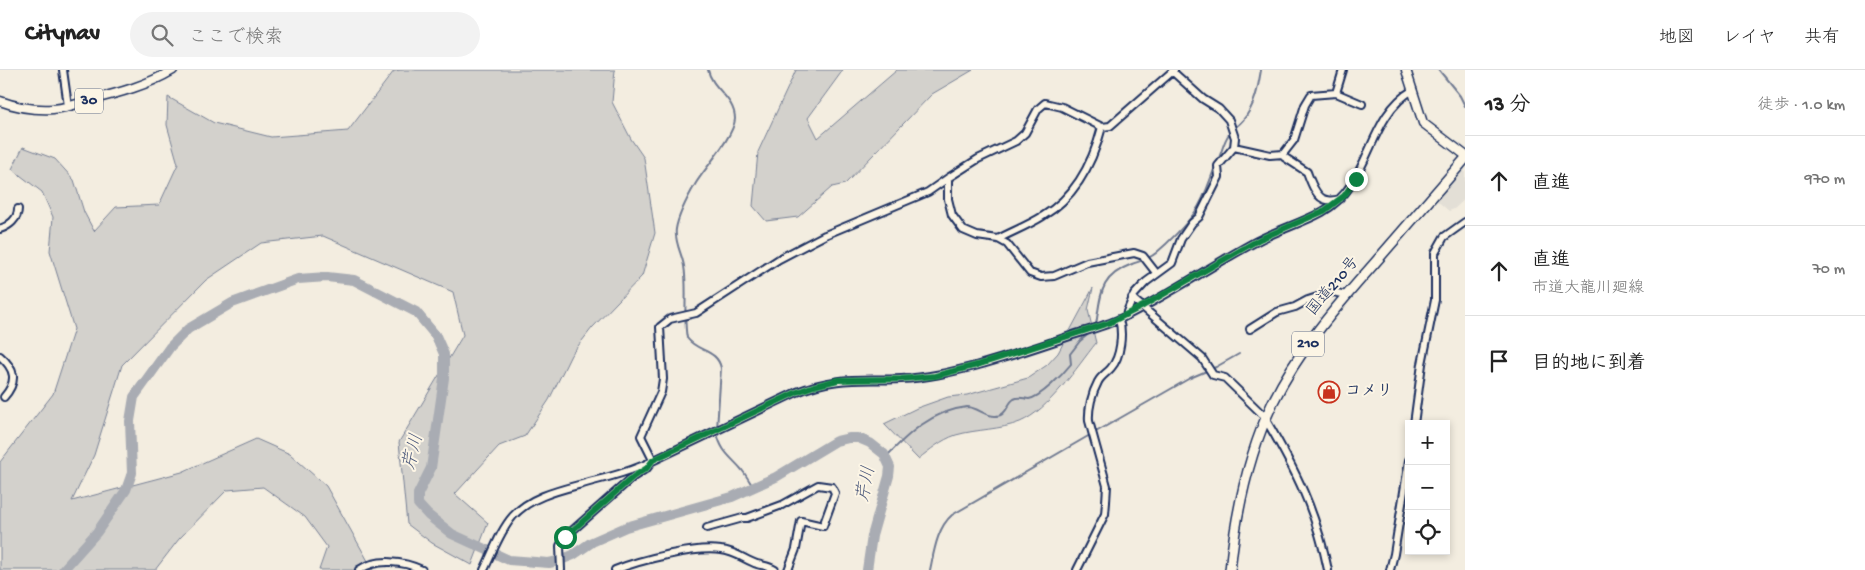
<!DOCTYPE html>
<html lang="ja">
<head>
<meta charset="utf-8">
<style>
	body { margin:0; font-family:"Gochi Hand","Klee One",sans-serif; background:#f2f2f2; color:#222 }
	.controls { position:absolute; right:15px; bottom:15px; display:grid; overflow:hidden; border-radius:0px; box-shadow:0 2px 8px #0003 }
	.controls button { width:45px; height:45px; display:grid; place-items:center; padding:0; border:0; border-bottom:1px solid #e0e0e0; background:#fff; color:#222; font:25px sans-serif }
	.stop { position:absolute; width:15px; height:15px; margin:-11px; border:4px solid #0b8043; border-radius:50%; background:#fff }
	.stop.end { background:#0b8043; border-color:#fff; box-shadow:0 1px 5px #0008 }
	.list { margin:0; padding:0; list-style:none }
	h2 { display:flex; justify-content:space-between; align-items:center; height:65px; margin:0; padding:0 20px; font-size:21px }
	h2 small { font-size:16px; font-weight:400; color:#767676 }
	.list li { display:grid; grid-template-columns:32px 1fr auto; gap:15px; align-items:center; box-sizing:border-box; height:90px; padding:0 20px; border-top:1px solid #e0e0e0 }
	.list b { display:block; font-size:19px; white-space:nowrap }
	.list p { margin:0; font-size:16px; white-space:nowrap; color:#767676 }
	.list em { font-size:16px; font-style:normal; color:#767676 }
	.icon { flex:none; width:28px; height:28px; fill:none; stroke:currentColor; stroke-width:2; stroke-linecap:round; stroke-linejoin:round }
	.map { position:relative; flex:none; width:1465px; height:500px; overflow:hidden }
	header { display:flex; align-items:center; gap:30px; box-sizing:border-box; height:70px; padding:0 25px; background:#fff; border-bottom:1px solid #e0e0e0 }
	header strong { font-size:24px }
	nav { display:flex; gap:28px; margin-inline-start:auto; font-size:18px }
	.search { width:350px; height:45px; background:#f2f2f2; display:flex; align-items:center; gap:12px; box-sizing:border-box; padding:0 18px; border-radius:28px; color:#767676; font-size:19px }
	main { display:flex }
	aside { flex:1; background:#fff }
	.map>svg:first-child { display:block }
	.built { fill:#e3dfd6 }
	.green { fill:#d3d1cc; stroke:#778095 }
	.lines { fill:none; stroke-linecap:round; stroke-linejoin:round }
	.stream { stroke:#707a91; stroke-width:2 }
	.river { stroke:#a9acb3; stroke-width:10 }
	.minor-casing { stroke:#1b2f5e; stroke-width:10 }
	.major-casing { stroke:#1b2f5e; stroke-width:11 }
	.highway-casing { stroke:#1b2f5e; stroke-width:12 }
	.minor { stroke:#fcf5e5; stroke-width:6 }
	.major { stroke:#fcf5e5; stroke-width:8 }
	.highway { stroke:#fcf5e5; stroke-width:9 }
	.route { stroke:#0b8043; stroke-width:6 }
	.labels { text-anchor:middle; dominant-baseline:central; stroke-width:4; stroke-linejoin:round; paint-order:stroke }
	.shield { fill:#fcf5e5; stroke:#5e6a86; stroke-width:1 }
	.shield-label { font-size:15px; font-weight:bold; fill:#1b2f5e }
	.street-label { font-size:16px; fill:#1b2f5e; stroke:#fcf5e5 }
	.poi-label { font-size:16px; font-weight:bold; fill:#1b2f5e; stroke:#fcf5e5; text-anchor:start }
	.water-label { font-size:18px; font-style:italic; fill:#465478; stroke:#fcf5e5 }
</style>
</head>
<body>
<header>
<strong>Citynav</strong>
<div class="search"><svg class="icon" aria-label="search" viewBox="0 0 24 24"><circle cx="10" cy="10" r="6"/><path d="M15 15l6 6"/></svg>ここで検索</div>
<nav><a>地図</a><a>レイヤ</a><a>共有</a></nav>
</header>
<main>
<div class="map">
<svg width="1465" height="500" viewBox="0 0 1465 500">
	<rect width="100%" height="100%" fill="#f3ede0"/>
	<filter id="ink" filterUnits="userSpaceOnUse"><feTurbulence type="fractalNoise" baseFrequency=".02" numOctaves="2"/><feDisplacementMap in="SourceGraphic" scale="10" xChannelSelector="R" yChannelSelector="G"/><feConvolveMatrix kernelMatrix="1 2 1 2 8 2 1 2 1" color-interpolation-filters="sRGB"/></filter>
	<g filter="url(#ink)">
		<path class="built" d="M1465 95V129L1454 139 1449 141 1436 130 1439 123Z"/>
		<path class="green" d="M401 0H615L612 32 631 69 644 88 655 163 642 206 592 258 571 285 549 330 525 366 499 376 455 424 488 453 472 495 432 473 407 454 399 372 463 265 453 222 323 166 261 173 206 210 122 295 94 385 72 431 182 402 256 369 290 384 326 416 373 500H319L327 477 305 447 263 417 227 420 179 469 155 500H0V392L53 324 74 259 50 181 53 147 42 122 12 99 23 77 55 89 74 110 84 142 94 161 116 137 159 135 178 94 167 55 168 27 214 53 271 67 348 61 394 1Z
			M796 0H843L808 48 818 68 897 0H973L932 24 845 114 832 117 798 147 766 151 753 136 758 82Z
			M1093 218 1088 240 1096 273C1077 297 1049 340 1020 352 1000 360 977 359 956 365 941 370 930 380 918 389L884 354 917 338 948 327 967 325 1028 308 1047 295 1058 283Z"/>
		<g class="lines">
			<path class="stream" d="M708 0C712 19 735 28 735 49 734 66 705 98 696 113 689 125 678 146 676 159 674 171 682 184 684 196 688 219 683 248 687 268 697 282 717 279 721 298L717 359
				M1439 0 1460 26 1465 36
				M1217 92C1222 83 1223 72 1229 64 1233 58 1238 56 1243 50 1255 36 1258 18 1261 0
				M1096 255C1101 224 1099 207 1132 194 1140 191 1149 189 1156 183 1168 173 1186 155 1195 142 1205 128 1209 112 1215 97
				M717 363C721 382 731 387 742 400 746 405 750 412 753 417
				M1094 363 1190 308 1216 297 1239 284
				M886 387C909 363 932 341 967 337 977 337 986 347 996 346 1007 346 1007 333 1014 329 1020 326 1024 329 1029 329 1041 327 1063 304 1071 294L1070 284 1080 271 1091 262
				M930 500C934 482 937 458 952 445L1090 365"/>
			<path class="river" d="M63 500 97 462 126 420 132 403 130 351 134 327 170 277 188 259 232 233 298 209 327 207 354 210 416 242 436 266 444 284V308L431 398 418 424V434L428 445 452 464 509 490 549 493 558 491 573 485 592 472 626 457 732 427 776 407 836 371 849 368H858L870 373 884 384 890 397 889 406 872 466 867 500"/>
			<g class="minor-casing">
				<path id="minor" d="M63 0 68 36
					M1336 23 1362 34
					M1234 77 1270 85 1283 84 1294 70 1305 35 1311 25 1336 23 1343 0
					M1283 84 1284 87 1307 102C1310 110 1316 129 1327 130 1331 131 1336 130 1340 129
					M948 108V129L952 145 963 160 977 166 998 169 1007 174 1030 203 1041 207 1054 206 1087 192 1134 183 1143 186 1157 204
					M0 159C9 156 18 149 18 139
					M998 169C1013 161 1029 155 1043 146 1075 127 1093 92 1102 57
					M1132 228 1202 288 1213 305 1225 308 1262 344 1267 347
					M1128 245 1127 242 1134 225 1146 212 1172 193 1181 169 1192 153 1199 147 1219 107 1218 96 1234 77 1235 68 1229 50 1219 39 1203 29 1172 1
					M1250 259 1277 242 1295 237 1308 230 1333 222 1346 225
					M0 286C15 299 18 311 4 327
					M1266 350C1296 401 1316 441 1328 500
					M1414 354 1422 294 1435 230V183L1444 167 1465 152
					M707 458 743 448H747L782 435 818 415 832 417 835 423 823 456 801 451 796 479 788 500
					M359 500C377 488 404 491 422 500
					M484 500C493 482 500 461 513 446 533 424 566 419 593 411 610 407 627 402 644 395L797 322C837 306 861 311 901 309 927 308 951 302 975 296 1008 287 1041 276 1073 265 1089 260 1107 255 1122 248 1169 225 1212 195 1257 171 1278 160 1302 153 1322 142 1372 115 1366 47 1413 20
					M561 500 560 476 565 467 633 407 647 398 653 390 641 366 661 322 663 309 660 257 670 249 696 243 779 189 825 165 928 122 948 108 978 89 1016 71 1025 63 1038 39 1045 33 1062 37 1102 57 1110 56 1174 0
					M615 500C640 490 695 476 721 480 735 481 745 490 757 494 764 496 769 496 775 500
					M1077 500 1105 444 1106 432 1107 416 1089 351C1088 339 1092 323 1098 312 1101 306 1107 303 1111 298 1121 287 1123 263 1119 249
					M1390 500 1394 484 1409 390"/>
			</g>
			<g class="major-casing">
				<path id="major" d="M1406 0 1423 53 1465 85
					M0 31C16 37 36 40 53 39 66 38 78 34 90 30 119 23 148 15 173 0"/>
			</g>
			<g class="highway-casing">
				<path id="highway" d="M1230 500C1236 442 1248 385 1273 332 1298 281 1335 238 1373 195 1403 160 1434 125 1465 89"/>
			</g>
			<use href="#minor" class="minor"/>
			<use href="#major" class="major"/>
			<use href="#highway" class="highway"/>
		</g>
	</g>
	<g class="lines" filter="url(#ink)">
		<path class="route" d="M565 467 633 407 647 398 653 390 797 322 814 316 838 310 901 309 935 306 977 295 1109 253 1143 236 1260 169 1324 141 1344 126 1356 109"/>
	</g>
	<defs>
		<g id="shop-ring" transform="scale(1.125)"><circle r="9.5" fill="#fcf5e5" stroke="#c8321e" stroke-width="1.5"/><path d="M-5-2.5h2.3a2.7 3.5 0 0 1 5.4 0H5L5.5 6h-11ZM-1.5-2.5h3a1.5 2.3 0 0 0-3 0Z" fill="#c8321e"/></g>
	</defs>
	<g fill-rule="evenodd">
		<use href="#shop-ring" x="1329" y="322"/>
	</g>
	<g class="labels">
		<g class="shield">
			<rect x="75" y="18.5" width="28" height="25" rx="4"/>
			<rect x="1292" y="261.5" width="32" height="25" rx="4"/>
		</g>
		<g class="shield-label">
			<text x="89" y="31">30</text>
			<text x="1308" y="274">210</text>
		</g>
		<g class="street-label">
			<text transform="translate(1334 217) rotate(-50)">国道210号</text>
		</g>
		<g class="poi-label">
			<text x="1345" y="322">コメリ</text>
		</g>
		<g class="water-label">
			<text transform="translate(414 382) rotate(-76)">芹川</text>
			<text transform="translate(867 414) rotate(-79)">芹川</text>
		</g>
	</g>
</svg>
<div class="controls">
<button>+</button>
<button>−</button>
<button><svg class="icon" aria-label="locate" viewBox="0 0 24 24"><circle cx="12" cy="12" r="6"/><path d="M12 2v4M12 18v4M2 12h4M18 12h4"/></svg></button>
</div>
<div class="stop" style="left:565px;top:467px"></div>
<div class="stop end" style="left:1356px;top:109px"></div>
</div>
<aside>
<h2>13 分<small>徒歩 · 1.0 km</small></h2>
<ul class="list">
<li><svg class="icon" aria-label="ahead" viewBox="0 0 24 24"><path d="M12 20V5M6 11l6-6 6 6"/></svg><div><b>直進</b></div><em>970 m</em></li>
<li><svg class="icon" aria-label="ahead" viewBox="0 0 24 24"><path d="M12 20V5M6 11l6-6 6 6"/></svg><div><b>直進</b><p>市道大龍川廻線</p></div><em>70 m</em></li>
<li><svg class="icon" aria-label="arrive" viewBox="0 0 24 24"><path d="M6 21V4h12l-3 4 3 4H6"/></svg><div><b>目的地に到着</b></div></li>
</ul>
</aside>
</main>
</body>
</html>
